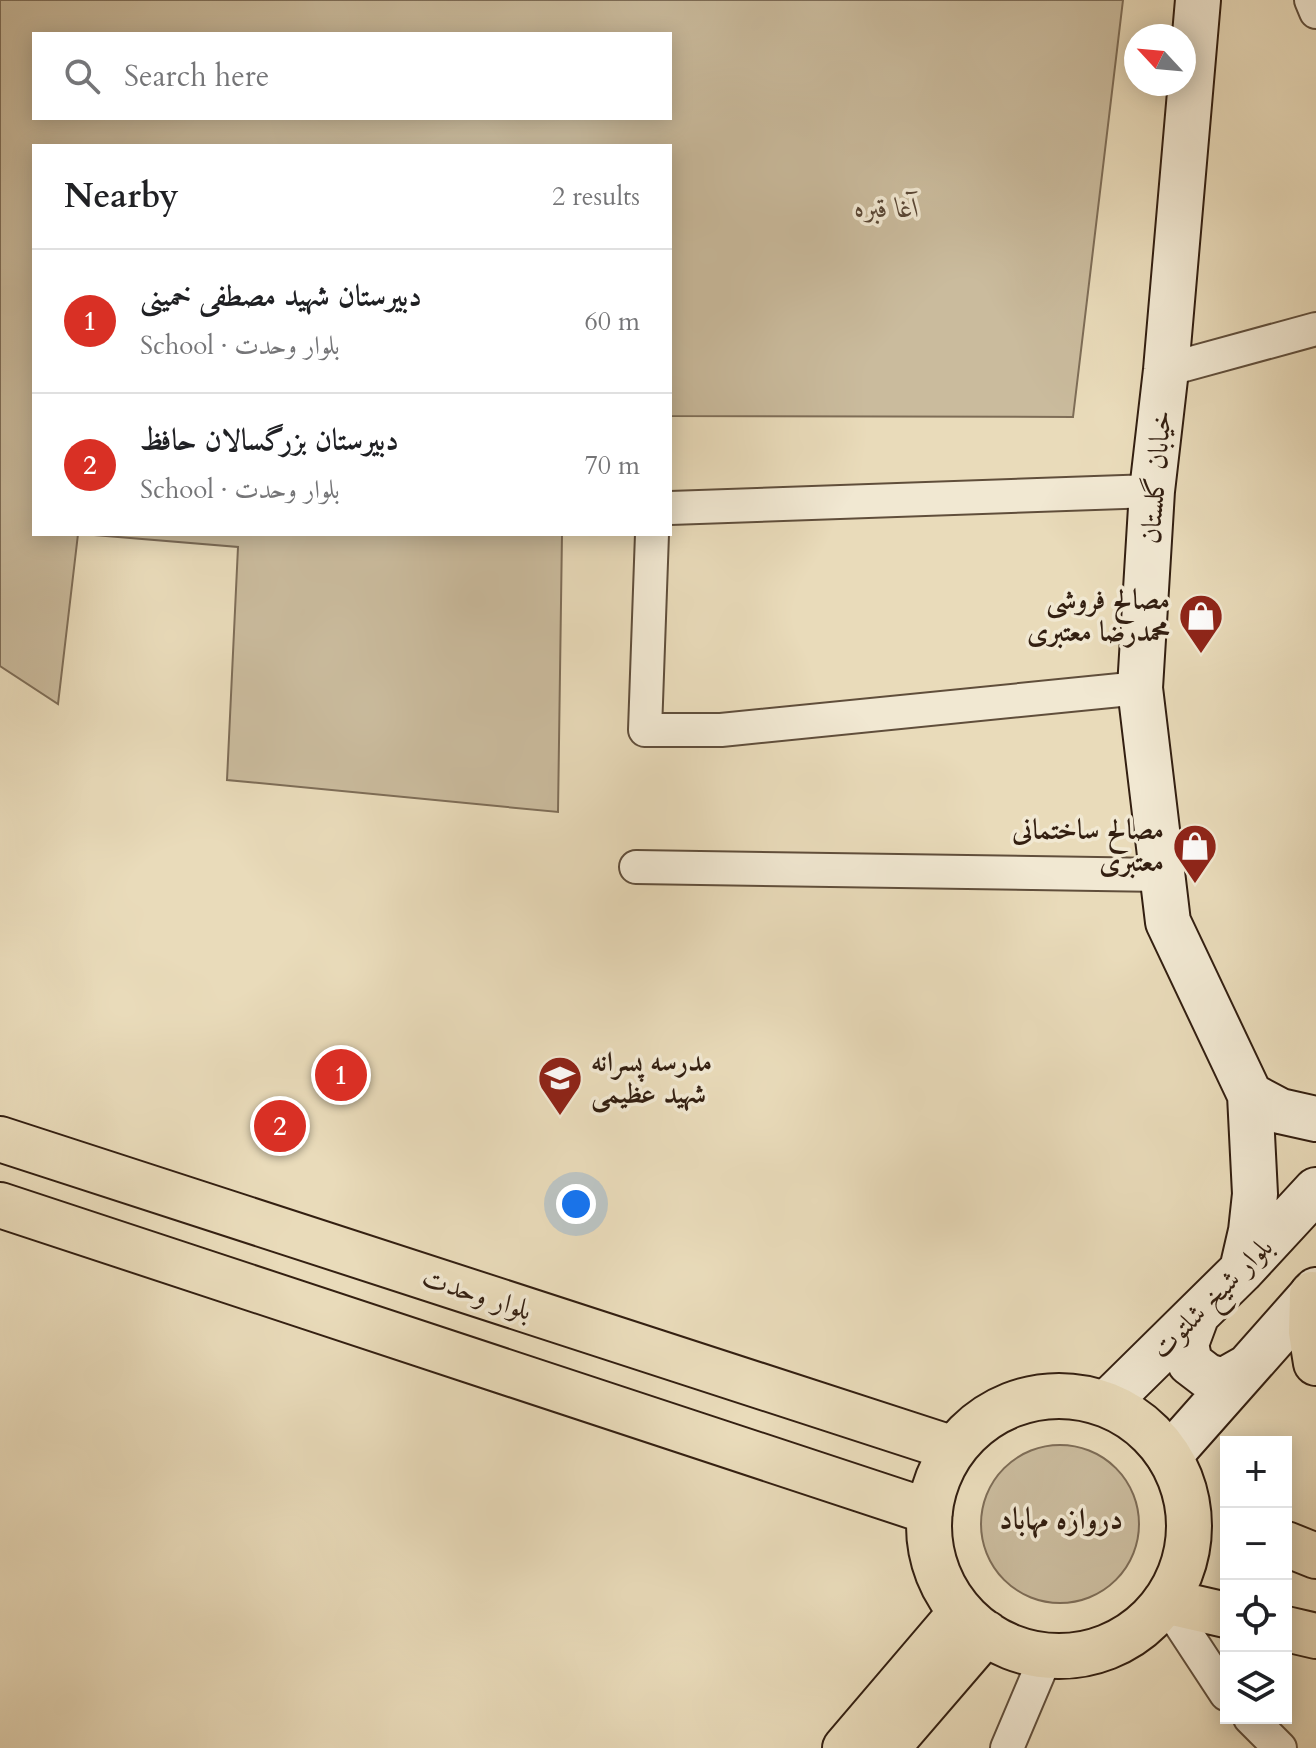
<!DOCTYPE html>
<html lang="en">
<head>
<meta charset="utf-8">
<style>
	body { margin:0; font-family:Cardo,Amiri,serif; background:#f2f2f2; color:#202124 }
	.controls { position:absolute; right:24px; bottom:24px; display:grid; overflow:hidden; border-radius:0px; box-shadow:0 4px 20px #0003 }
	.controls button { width:72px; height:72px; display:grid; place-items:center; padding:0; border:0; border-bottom:2px solid #e0e0e0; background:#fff; color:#202124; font:40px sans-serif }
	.compass { position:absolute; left:1124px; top:24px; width:72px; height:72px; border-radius:50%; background:#fff; box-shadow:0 4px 20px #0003; rotate:296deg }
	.you { position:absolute; left:576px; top:1204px; width:28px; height:28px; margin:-20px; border:6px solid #fff; border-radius:50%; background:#1a73e8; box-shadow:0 0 0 12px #1a73e833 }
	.badge { display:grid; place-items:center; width:52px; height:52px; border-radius:50%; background:#d93025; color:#fff; font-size:26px; font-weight:700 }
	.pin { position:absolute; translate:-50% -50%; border:4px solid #fff; box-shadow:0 2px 8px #0006 }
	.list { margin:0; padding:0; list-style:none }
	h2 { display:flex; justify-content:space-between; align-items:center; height:104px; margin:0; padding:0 32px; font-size:34px }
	h2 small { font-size:26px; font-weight:400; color:#757577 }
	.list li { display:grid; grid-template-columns:52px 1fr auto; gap:24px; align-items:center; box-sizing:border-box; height:144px; padding:0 32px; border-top:2px solid #e0e0e0 }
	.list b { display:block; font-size:30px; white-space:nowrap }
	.list p { margin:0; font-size:26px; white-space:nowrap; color:#757577 }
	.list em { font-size:26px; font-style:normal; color:#757577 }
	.icon { flex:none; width:44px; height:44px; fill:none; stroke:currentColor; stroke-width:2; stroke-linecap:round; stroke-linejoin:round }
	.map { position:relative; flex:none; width:1316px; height:1748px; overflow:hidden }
	.search { position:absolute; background:#fff; box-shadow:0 4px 20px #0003; left:32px; top:32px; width:640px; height:88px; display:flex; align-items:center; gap:20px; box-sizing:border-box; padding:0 28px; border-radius:0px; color:#757577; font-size:30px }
	.panel { position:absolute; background:#fff; box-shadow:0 4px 20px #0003; left:32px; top:144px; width:640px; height:392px; border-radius:0px }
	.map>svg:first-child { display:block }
	.green { fill:#cabb9d; stroke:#7e6d57; stroke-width:2; fill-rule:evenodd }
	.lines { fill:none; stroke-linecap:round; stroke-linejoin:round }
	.street-casing { stroke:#604e3b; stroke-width:36 }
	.secondary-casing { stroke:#331f11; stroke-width:48 }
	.primary-casing { stroke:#331f11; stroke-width:48 }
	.street { stroke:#f1e8d2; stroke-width:32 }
	.secondary { stroke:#f1e8d2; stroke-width:44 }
	.primary { stroke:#e9dbba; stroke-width:44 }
	.labels { text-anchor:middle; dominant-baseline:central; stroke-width:7; stroke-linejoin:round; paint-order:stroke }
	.park-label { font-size:28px; font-style:italic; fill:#594634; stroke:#f1e8d2 }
	.street-label { font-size:28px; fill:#331f11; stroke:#f1e8d2 }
	.poi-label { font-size:28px; font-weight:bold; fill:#331f11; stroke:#f1e8d2; text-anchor:end }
	.neighbourhood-label { font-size:30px; font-weight:bold; fill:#331f11; stroke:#f1e8d2 }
</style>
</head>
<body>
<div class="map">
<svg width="1316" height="1748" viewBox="0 0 1316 1748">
	<rect width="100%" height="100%" fill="#e9dbba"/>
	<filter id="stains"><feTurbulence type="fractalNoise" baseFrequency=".0025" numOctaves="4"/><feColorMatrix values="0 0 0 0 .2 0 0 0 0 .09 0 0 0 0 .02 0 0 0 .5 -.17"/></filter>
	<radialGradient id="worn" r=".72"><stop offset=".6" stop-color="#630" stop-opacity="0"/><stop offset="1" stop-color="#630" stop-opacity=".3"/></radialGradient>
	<path class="green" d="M0 0H1123L1073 417 670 416V146H34V534H78L58 704 0 666ZM670 34V118H34V34Z
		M82 534H562L558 812 227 780 238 547Z
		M981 1524a79 79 0 1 1 158 0a79 79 0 1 1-158 0Z"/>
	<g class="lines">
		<g class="street-casing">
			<path id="street" d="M1311 0 1316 12
				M1166 370 1316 329
				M670 508 1152 491
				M652 534 645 730H721L1140 688
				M636 867 1162 875
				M1165 1601 1226 1694
				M1250 1718 1280 1748
				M1007 1748 1046 1656"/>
		</g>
		<g class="secondary-casing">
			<path id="secondary" d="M1198 0 1166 370 1152 491 1140 688 1168 922 1250 1095 1255 1194 1251 1231 1242 1270
				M1250 1095 1280 1111 1316 1119
				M1196 1317 1186 1344 1190 1363 1207 1376 1223 1381 1246 1368
				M1106 1404 1242 1270 1316 1190
				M1169 1456 1316 1290"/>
		</g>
		<g class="primary-casing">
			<path id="primary" d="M0 1139 954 1449
				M0 1205 930 1512
				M1312 1294 1311 1332 1316 1363
				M929 1526a130 130 0 1 1 260 0a130 130 0 1 1-260 0Z
				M1286 1544 1316 1556
				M1165 1601 1226 1615
				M1286 1629 1316 1636
				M845 1748 961 1612
				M887 1748 986 1633"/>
		</g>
		<use href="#street" class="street"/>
		<use href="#secondary" class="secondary"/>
		<use href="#primary" class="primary"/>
	</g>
	<defs>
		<g id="shop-pin" transform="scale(2.3)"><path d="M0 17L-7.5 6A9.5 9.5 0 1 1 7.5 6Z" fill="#8f2418" stroke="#f1e8d2"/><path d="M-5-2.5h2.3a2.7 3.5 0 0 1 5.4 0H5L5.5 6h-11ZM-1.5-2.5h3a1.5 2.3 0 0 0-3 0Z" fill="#fff"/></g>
		<g id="school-pin" transform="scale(2.3)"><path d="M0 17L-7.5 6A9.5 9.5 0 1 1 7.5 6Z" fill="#8f2418" stroke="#f1e8d2"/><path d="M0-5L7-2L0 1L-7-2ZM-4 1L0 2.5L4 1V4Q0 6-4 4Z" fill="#fff"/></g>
	</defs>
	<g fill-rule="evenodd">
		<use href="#shop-pin" x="1201" y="616"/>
		<use href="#shop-pin" x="1195" y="846"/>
		<use href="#school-pin" x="560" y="1078"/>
	</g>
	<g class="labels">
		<g class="park-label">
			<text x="887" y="208">آغا قبره</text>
		</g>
		<g class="street-label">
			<text transform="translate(1156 477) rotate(-85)">خیابان گلستان</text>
			<text transform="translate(477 1294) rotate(18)">بلوار وحدت</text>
			<text transform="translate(1212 1298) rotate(-45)">بلوار شیخ شلتوت</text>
		</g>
		<g class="poi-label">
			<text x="1170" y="600">مصالح فروشی<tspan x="1170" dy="32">محمدرضا معتبری</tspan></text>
			<text x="1164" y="830">مصالح ساختمانی<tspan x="1164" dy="32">معتبری</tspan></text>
			<text x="591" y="1062" text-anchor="start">مدرسه پسرانه<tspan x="591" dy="32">شهید عظیمی</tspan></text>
		</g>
		<g class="neighbourhood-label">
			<text x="1061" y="1519">دروازه مهاباد</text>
		</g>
	</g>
	<rect width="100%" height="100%" filter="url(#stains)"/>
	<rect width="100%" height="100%" fill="url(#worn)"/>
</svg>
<div class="controls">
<button>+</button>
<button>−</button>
<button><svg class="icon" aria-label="locate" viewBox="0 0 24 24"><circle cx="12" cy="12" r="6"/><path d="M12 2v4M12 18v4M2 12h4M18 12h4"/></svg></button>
<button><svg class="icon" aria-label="layers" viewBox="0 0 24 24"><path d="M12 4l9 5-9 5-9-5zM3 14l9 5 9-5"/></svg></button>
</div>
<svg class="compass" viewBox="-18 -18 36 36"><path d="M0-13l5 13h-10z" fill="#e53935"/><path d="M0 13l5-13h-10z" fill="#757577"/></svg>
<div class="you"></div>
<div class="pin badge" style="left:341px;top:1075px">1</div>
<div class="pin badge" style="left:280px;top:1126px">2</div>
<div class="search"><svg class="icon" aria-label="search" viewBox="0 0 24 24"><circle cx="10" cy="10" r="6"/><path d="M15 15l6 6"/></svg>Search here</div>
<section class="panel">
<h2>Nearby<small>2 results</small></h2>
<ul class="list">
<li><span class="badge">1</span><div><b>دبیرستان شهید مصطفی خمینی</b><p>School · بلوار وحدت</p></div><em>60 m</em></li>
<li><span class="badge">2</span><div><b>دبیرستان بزرگسالان حافظ</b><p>School · بلوار وحدت</p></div><em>70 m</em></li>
</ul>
</section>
</div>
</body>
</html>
